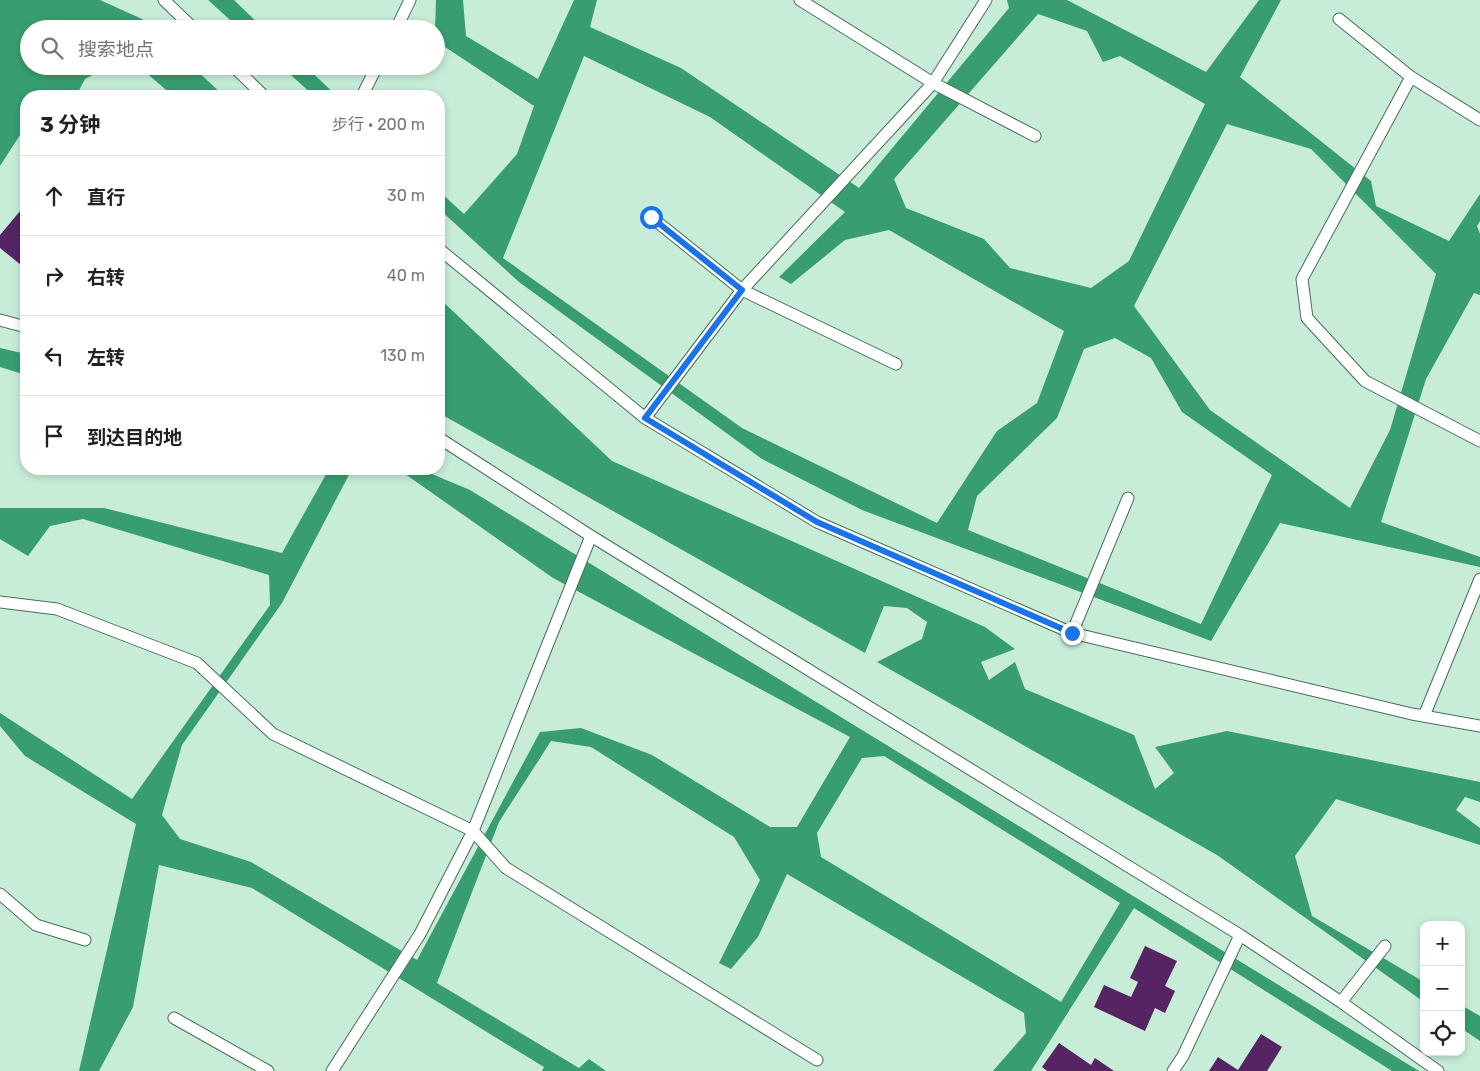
<!DOCTYPE html>
<html lang="zh">
<head>
<meta charset="utf-8">
<style>
	body { margin:0; font-family:Rubik,"Noto Sans SC",sans-serif; background:#f2f2f2; color:#202124 }
	.controls { position:absolute; right:15px; bottom:15px; display:grid; overflow:hidden; border-radius:10px; box-shadow:0 2px 8px #0003 }
	.controls button { width:45px; height:45px; display:grid; place-items:center; padding:0; border:0; border-bottom:1px solid #e0e0e0; background:#fff; color:#202124; font:25px sans-serif }
	.stop { position:absolute; width:15px; height:15px; margin:-11px; border:4px solid #1a73e8; border-radius:50%; background:#fff }
	.stop.end { background:#1a73e8; border-color:#fff; box-shadow:0 1px 5px #0008 }
	.list { margin:0; padding:0; list-style:none }
	h2 { display:flex; justify-content:space-between; align-items:center; height:65px; margin:0; padding:0 20px; font-size:21px }
	h2 small { font-size:16px; font-weight:400; color:#757577 }
	.list li { display:grid; grid-template-columns:32px 1fr auto; gap:15px; align-items:center; box-sizing:border-box; height:80px; padding:0 20px; border-top:1px solid #e0e0e0 }
	.list b { display:block; font-size:19px; white-space:nowrap }
	.list em { font-size:16px; font-style:normal; color:#757577 }
	.icon { flex:none; width:28px; height:28px; fill:none; stroke:currentColor; stroke-width:2; stroke-linecap:round; stroke-linejoin:round }
	.map { position:relative; flex:none; width:1480px; height:1071px; overflow:hidden }
	.search { position:absolute; background:#fff; box-shadow:0 2px 8px #0003; left:20px; top:20px; width:425px; height:55px; display:flex; align-items:center; gap:12px; box-sizing:border-box; padding:0 18px; border-radius:28px; color:#757577; font-size:19px }
	.panel { position:absolute; background:#fff; box-shadow:0 2px 8px #0003; left:20px; top:90px; width:425px; height:385px; border-radius:20px }
	.map>svg:first-child { display:block }
	.water { fill:#389e71; fill-rule:evenodd }
	.building { fill:#562463 }
	.lines { fill:none; stroke-linecap:round; stroke-linejoin:round }
	.service-casing { stroke:#4b6c5a; stroke-width:13 }
	.service { stroke:#fff; stroke-width:11 }
	.route { stroke:#1a73e8; stroke-width:6 }
</style>
</head>
<body>
<div class="map">
<svg width="1480" height="1071" viewBox="0 0 1480 1071">
	<rect width="100%" height="100%" fill="#c7edd8"/>
	<path class="water" d="M0 0H100L142 19 152 29H29V66H109L85 79 76 96H26V133L22 132 0 166Z
		M208 0H234L264 29H240Z
		M436 0H463L466 36 538 79 574 0H597L590 27 681 68 859 188 1009 8 1007 0H1067L1206 72 1259 0H1281L1240 77 1371 181 1376 206 1449 241 1480 194V221L1477 226 1480 234V295L1474 293 1426 379 1381 522 1480 557V567L1280 523 1211 641 862 510 762 459 519 282 439 209V191L464 214 517 154 534 106 436 41V29H435ZM1038 14 1087 31 1103 62 1120 56 1205 104 1129 261 1091 288 1010 268 984 239 906 208 894 179ZM584 56 710 117 845 212 779 277 791 284 845 240 889 230 1064 331 1037 403 997 431 937 523 742 428 503 258ZM1227 124 1311 149 1436 274 1390 430 1350 508 1210 410 1134 306ZM1115 338 1151 358 1182 412 1272 475 1201 624 968 530 977 496 1057 418 1084 349Z
		M129 66H192L224 96H173L143 70Z
		M281 66H305L337 96H314Z
		M439 298 612 461 985 627 1015 649 981 662 989 680 1015 662 1025 689 1134 735 1155 789 1174 773 1155 747 1227 731 1480 782V802L1465 797 1456 810 1480 828V845L1336 799 1295 856 1312 916 1424 982V1002L1217 855 877 662 922 639 927 622 907 608 884 606 865 653 439 413Z
		M0 348 26 354V375L0 367Z
		M329 469H352L282 603 182 745 162 815 180 839 251 862 417 960 540 732 581 728 652 755 770 827H797L850 737 553 578 398 469H420L470 490 1419 1071H1392L1134 908 1031 1071H993L1026 1033 1024 1013 787 874 758 937 731 969 719 963 760 880 734 837 591 747 551 741 499 822 437 983 579 1068 589 1059 606 1071H542L544 1067 252 888 159 865 133 1007 99 1071H79L136 824 25 756 0 726V713L132 799 270 605 269 575 83 519 50 526 28 556 0 539V508H104L282 553ZM884 756 1120 903 1061 1002 821 857 817 833 862 758Z
		M1461 1005 1480 1016V1041L1461 1028Z"/>
	<path class="building" d="M26 204V269L0 248V235Z
		M1145 946 1177 961 1165 986 1175 991 1165 1013 1155 1008 1145 1031 1094 1007 1104 985 1131 997 1138 982 1130 978Z
		M1261 1034 1282 1047 1267 1071H1209L1218 1057 1238 1070Z
		M1059 1043 1091 1065 1095 1058 1114 1071H1047L1042 1067Z"/>
	<g class="lines">
		<g class="service-casing">
			<path id="service" d="M164 0 194 29
				M800 0 933 83 1035 136
				M1339 19 1411 77 1480 120
				M396 29 410 0
				M233 66 264 96
				M1411 77 1302 279 1307 318 1365 381 1480 441
				M362 96 377 66
				M651 217 742 290 896 364
				M439 249 645 418 817 522 1072 633 1412 714 1480 726
				M0 320 26 327
				M645 418 742 290 933 83 986 0
				M439 438 591 536 1240 935 1341 1002 1438 1071
				M0 602 57 609 197 663 273 734 473 831 506 868 817 1060
				M1072 633 1128 498
				M1424 716 1480 579
				M0 894 36 925 85 940
				M1341 1002 1385 946
				M174 1018 268 1071
				M332 1071 420 934 473 831 591 536
				M1173 1071 1183 1056 1240 935"/>
		</g>
		<use href="#service" class="service"/>
	</g>
	<g class="lines">
		<path class="route" d="M651 217 742 290 645 418 817 522 1072 633"/>
	</g>
</svg>
<div class="controls">
<button>+</button>
<button>−</button>
<button><svg class="icon" aria-label="locate" viewBox="0 0 24 24"><circle cx="12" cy="12" r="6"/><path d="M12 2v4M12 18v4M2 12h4M18 12h4"/></svg></button>
</div>
<div class="stop" style="left:651px;top:217px"></div>
<div class="stop end" style="left:1072px;top:633px"></div>
<div class="search"><svg class="icon" aria-label="search" viewBox="0 0 24 24"><circle cx="10" cy="10" r="6"/><path d="M15 15l6 6"/></svg>搜索地点</div>
<section class="panel">
<h2>3 分钟<small>步行 · 200 m</small></h2>
<ul class="list">
<li><svg class="icon" aria-label="ahead" viewBox="0 0 24 24"><path d="M12 20V5M6 11l6-6 6 6"/></svg><div><b>直行</b></div><em>30 m</em></li>
<li><svg class="icon" aria-label="right" viewBox="0 0 24 24"><path d="M7 20v-9h11M14 6l5 5-5 5"/></svg><div><b>右转</b></div><em>40 m</em></li>
<li><svg class="icon" aria-label="left" viewBox="0 0 24 24"><path d="M17 20v-9H6M10 6l-5 5 5 5"/></svg><div><b>左转</b></div><em>130 m</em></li>
<li><svg class="icon" aria-label="arrive" viewBox="0 0 24 24"><path d="M6 21V4h12l-3 4 3 4H6"/></svg><div><b>到达目的地</b></div></li>
</ul>
</section>
</div>
</body>
</html>
